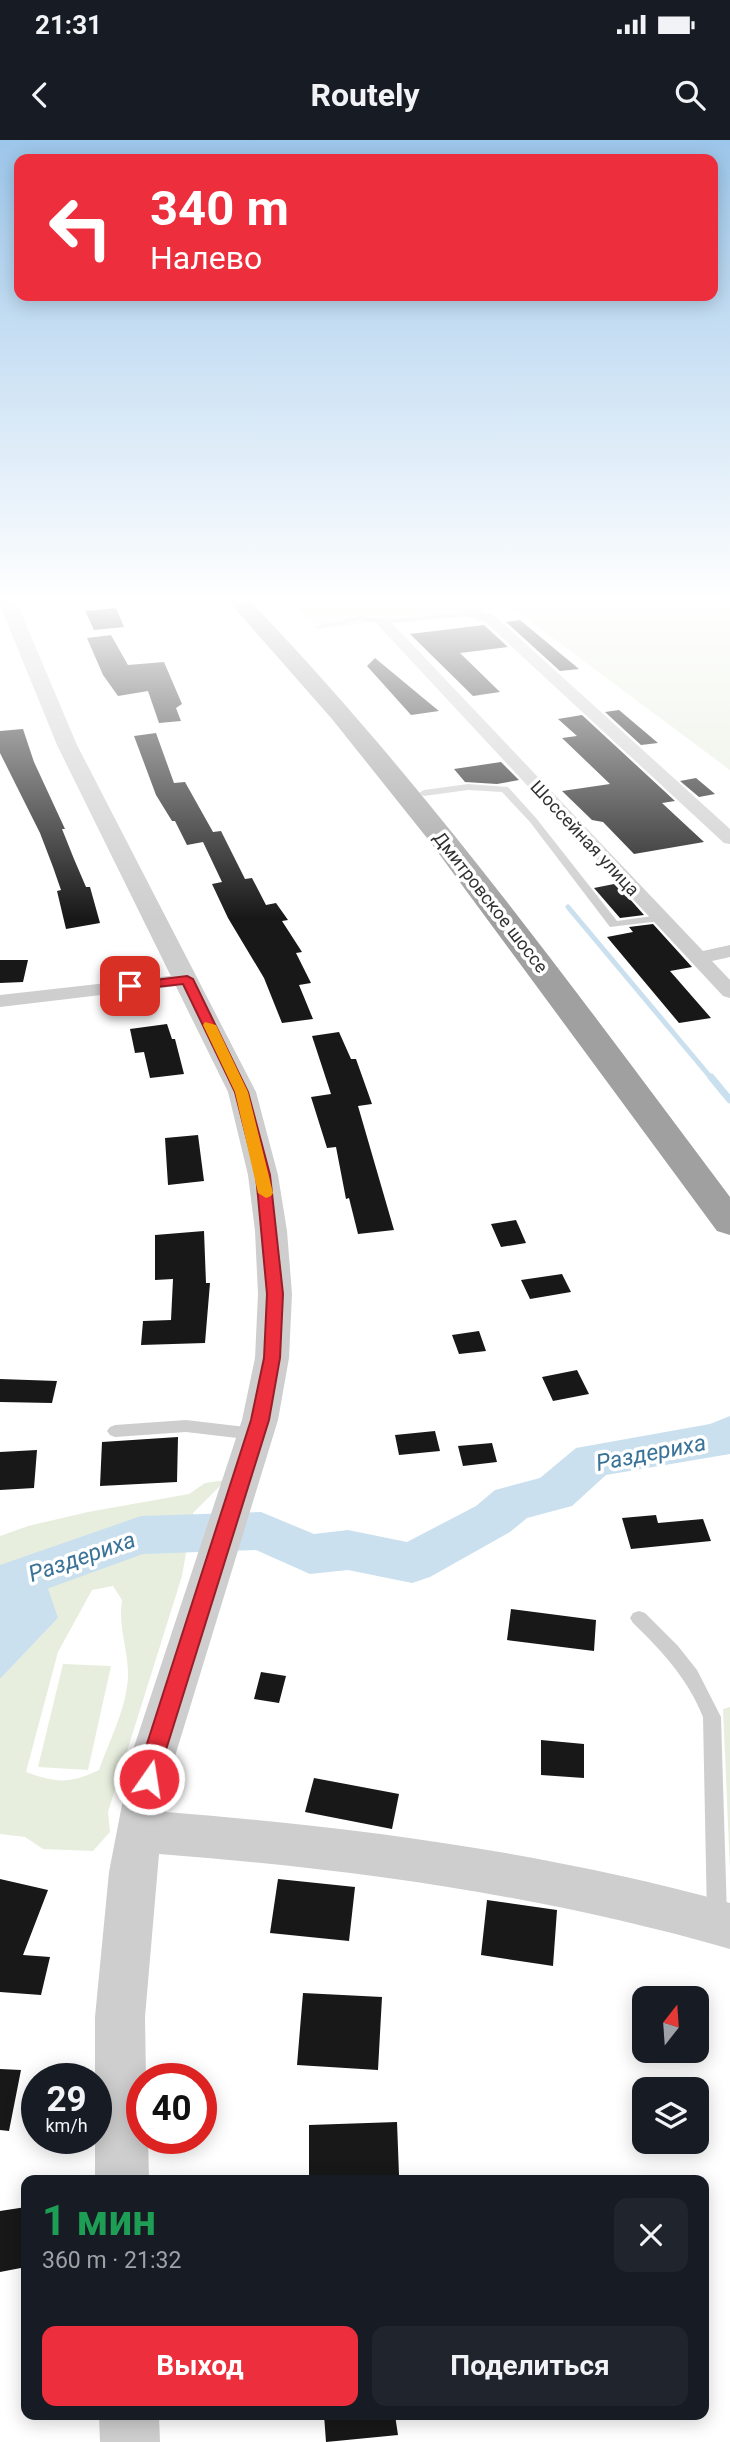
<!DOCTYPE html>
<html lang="ru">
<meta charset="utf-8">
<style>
:root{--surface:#171b24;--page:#20242c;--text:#f1f3f6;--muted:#9ea1a6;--accent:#ed2e3c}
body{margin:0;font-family:Roboto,sans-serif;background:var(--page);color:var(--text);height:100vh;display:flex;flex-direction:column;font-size:26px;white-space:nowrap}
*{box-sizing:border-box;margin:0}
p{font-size:23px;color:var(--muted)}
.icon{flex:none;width:38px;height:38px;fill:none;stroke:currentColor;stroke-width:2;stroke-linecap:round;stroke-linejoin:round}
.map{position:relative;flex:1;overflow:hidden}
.sheet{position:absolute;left:21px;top:2035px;width:688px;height:245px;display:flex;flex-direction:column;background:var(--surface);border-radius:14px;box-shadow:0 4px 18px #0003}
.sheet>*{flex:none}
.guide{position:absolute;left:14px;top:14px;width:704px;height:147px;border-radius:14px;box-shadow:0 4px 18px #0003;background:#ed2e3c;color:#fff;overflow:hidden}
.needle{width:46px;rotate:17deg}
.controls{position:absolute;left:632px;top:1846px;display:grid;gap:14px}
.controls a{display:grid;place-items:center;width:77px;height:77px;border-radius:14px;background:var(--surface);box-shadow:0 4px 18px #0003;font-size:35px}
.speed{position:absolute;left:21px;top:1923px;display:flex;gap:14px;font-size:35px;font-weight:700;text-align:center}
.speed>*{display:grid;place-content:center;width:91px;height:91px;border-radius:50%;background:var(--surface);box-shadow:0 4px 18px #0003;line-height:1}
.speed small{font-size:18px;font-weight:400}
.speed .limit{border:10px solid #d22;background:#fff;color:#111}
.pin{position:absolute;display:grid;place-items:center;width:60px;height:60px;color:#fff;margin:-30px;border-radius:14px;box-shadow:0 4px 10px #0006}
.me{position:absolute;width:77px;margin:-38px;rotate:13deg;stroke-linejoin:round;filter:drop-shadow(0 0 5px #0008)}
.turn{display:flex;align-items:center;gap:24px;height:147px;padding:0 21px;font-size:32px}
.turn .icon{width:91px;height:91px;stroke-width:2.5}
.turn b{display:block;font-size:49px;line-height:60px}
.round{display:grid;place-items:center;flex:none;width:74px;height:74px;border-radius:14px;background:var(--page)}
.summary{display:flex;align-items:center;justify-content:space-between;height:119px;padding:0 21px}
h1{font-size:42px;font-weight:700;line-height:52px;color:#1e9e55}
.action{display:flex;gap:14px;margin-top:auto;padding:14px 21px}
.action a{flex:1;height:80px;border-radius:14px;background:var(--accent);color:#fff;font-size:28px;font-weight:700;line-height:80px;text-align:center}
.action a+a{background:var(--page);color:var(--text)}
.status{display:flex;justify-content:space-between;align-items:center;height:49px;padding:0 35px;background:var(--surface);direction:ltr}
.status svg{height:19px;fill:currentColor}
header{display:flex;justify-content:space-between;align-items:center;height:91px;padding:0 21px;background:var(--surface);font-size:32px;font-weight:700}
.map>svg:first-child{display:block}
.green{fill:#e7eede;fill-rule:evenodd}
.water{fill:#cae0ee}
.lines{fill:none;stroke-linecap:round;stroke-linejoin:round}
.stream-far1{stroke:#cae0ee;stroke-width:5}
.stream{stroke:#cae0ee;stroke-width:7}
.river{fill:#cae0ee;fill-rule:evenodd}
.building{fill:#181818}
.service{fill:#cecece;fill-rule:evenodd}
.minor{fill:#cecece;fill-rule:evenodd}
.tertiary{fill:#cecece;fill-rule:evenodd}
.trunk{fill:#a0a0a0;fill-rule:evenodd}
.route{fill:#ed2e3c;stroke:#9a1e27;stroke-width:2}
.slow{fill:#f59e0b}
.labels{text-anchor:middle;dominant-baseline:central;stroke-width:7;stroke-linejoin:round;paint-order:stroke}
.far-street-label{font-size:18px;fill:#313131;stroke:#fff}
.water-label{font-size:23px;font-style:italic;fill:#3a7397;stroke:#fff}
</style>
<div class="status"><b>21:31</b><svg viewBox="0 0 49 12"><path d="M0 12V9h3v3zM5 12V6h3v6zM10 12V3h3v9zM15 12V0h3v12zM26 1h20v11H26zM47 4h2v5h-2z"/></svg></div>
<header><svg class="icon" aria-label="back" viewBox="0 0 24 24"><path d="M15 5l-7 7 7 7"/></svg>Routely<svg class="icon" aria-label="search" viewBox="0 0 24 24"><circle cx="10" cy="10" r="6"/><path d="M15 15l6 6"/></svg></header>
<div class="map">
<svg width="730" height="2302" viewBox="0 0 730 2302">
<rect width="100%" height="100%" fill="#fff"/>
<path class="green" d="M287 456H730V630L511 467 326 488 305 476Z
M226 1340 193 1373 182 1436 108 1672 110 1692 93 1711 43 1709 25 1697 0 1694V1539L58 1478 30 1432 0 1444V1396L28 1386 88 1372 189 1354 205 1343ZM113 1446 122 1460C117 1490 132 1518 127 1547 123 1575 108 1604 99 1630 69 1644 57 1643 26 1632L58 1512 92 1450Z
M63 1524 111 1526 88 1630 38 1627Z
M730 1567V1730L723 1569Z"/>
<path class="water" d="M30 1432 46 1443 58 1478 0 1539V1444Z"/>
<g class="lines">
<path class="stream-far1" d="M568 767 712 939"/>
<path class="stream" d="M711 937 730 960"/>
<path class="river" d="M730 1276V1314L606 1335 572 1366 527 1378 510 1392 430 1437 412 1443 348 1430 310 1434 256 1410 143 1414 30 1455 18 1483 0 1489V1425L141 1376 261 1372 314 1394 348 1390 407 1402 476 1366 495 1350 540 1338 576 1308 710 1284Z"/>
</g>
<path class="building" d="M116 468 124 487 94 490 85 471Z
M520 480 579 529 560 531 506 482Z
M484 485 508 507 460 513 500 552 473 556 410 494Z
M111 495 128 525 164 522 182 564 176 568 181 581 159 583 148 551 118 556 103 535 87 498Z
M375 518 428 562 439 571 411 575 367 526Z
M619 570 658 603 641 605 605 572Z
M582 575 675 661 662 663 704 702 634 714 603 682 592 680 562 651 610 644 562 598 577 596 558 579Z
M23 589 34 622 65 689H62L74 719 86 747H90L100 783 66 789 57 751 61 750 53 727 40 693 0 613V591Z
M156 593 174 643 185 642 213 692 221 691 245 739 252 738 266 765 276 763 288 780 282 781 302 812 296 813 311 843 299 845 313 879 282 883 264 838 228 778 212 744 222 742 203 702 187 705 175 681H172L156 655 134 596Z
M501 622 519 640 497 644 465 642 454 629Z
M696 638 715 654 699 657 680 641Z
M614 744 628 757 644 775 620 778 594 748Z
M653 784 692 827 670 831 711 878 679 883 607 797 633 792 629 787Z
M0 820H28L23 842 0 843Z
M167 884 172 899H175L184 934 150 938 144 912 135 913 130 889Z
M339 892 351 919H356L372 964 358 966 394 1090 358 1094 349 1058 346 1059 336 1007 327 1008 311 957 331 954 312 896Z
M198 995 204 1041 168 1045 165 998Z
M516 1080 526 1103 501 1107 491 1084Z
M204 1091 206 1143H210L205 1203 141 1205 143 1181 171 1180 173 1139 155 1140V1095Z
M562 1134 571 1152 530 1159 521 1140Z
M479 1191 486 1211 459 1214 452 1195Z
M577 1230 589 1254 553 1261 542 1237Z
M0 1239 57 1241 52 1263 0 1262Z
M435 1291 440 1311 399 1315 395 1295Z
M178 1297 177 1342 100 1346 102 1302Z
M492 1303 497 1322 463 1326 458 1306Z
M37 1310 34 1348 0 1350V1312Z
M656 1375 658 1383 703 1379 711 1401 631 1409 622 1378Z
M511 1469 596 1480 594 1511 507 1500Z
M261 1532 286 1536 279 1563 254 1559Z
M541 1600 584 1604V1638L541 1635Z
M314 1638 399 1654 392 1689 305 1672Z
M0 1739 48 1750 23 1815 50 1817 41 1855 0 1852Z
M278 1739 355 1747 349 1801 270 1793Z
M487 1760 557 1770 553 1826 481 1815Z
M303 1853 382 1857 378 1930 297 1925Z
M0 1929 21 1930 9 1991 0 1990Z
M397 1982 399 2035 309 2037V1985Z
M26 2067V2127L0 2132V2071Z
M324 2275H395L398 2295 326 2302Z"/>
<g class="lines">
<path class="service" d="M466 472 470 474 469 476 383 484 360 480 319 489 315 487 360 476 384 480Z
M468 644 508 647 536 678 617 781 660 775 665 778 660 781 610 787 530 682 502 652 468 650 424 656 419 653 424 650Z
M186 1280 254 1288 259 1290 262 1294 259 1298 254 1300 186 1292 115 1297 110 1295 107 1291 110 1287 115 1285Z
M639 1471 645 1473 678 1506 697 1530 721 1577 727 1776 724 1783 717 1786 710 1783 707 1776 703 1577C688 1539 662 1511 633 1483L630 1478 633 1473Z"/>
<path class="minor" d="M478 470 495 476 730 689V704L724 703 485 482 459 474 466 470Z
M383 478 388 479 703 811 730 805V817L712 821 730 840V858L723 856 378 485 376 482Z
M187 834 197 840 194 844 0 867V855Z"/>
<path class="tertiary" d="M0 456H14L77 605 256 952 278 1035 287 1091 292 1154 289 1218 278 1280 176 1613 166 1672C357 1687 545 1712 730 1763V1809C543 1755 353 1729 159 1714L145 1877 146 1939H142V1998H148L149 2040H95V1877L109 1732 132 1613 242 1280 255 1218 258 1154 255 1091 248 1035 228 952 57 605 0 465Z
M99 2275H159L160 2302H100Z"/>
<path class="trunk" d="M224 456H245C424 641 576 852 730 1057V1095L717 1091 431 703 332 579Z"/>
</g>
<linearGradient id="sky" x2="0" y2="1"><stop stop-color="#9cc6ea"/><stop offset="0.59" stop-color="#fff"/><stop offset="1" stop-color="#fff" stop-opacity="0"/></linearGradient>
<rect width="730" height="778" fill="url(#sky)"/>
<path class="route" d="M187 836 193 839 248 952 270 1035 283 1154 280 1218 269 1280 165 1613 157 1646 149 1649 142 1646 138 1639 144 1613 251 1280 264 1218 267 1154 256 1035 235 952 183 844 130 850 123 846 130 843Z"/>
<path class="slow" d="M205 882 216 885 248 952 273 1053 271 1056 266 1058 258 1053 235 952 203 885Z"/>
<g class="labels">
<g class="far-street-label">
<text transform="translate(585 698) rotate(47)">Шоссейная улица</text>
<text transform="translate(491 762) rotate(52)">Дмитровское шоссе</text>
</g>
<g class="water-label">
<text transform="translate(651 1313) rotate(-11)">Раздериха</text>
<text transform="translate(82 1417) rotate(-19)">Раздериха</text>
</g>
</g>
</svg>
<div class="controls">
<a><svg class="needle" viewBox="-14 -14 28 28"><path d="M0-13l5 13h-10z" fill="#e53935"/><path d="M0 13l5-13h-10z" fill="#9ea1a6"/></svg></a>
<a><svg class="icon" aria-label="layers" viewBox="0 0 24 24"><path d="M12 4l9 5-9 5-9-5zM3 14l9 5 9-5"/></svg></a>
</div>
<div class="speed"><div>29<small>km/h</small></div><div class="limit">40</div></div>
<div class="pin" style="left:130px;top:846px;background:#d93025"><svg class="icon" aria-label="arrive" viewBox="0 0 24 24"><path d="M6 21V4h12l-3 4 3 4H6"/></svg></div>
<svg class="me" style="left:149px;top:1639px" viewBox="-20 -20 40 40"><circle r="17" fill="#ed2e3c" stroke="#fff" stroke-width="3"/><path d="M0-11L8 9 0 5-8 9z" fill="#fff"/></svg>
<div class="guide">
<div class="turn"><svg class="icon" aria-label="left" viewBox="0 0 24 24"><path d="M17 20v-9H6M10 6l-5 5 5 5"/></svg><div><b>340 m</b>Налево</div></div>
</div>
<section class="sheet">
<div class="summary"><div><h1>1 мин</h1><p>360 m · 21:32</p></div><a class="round"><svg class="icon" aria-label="close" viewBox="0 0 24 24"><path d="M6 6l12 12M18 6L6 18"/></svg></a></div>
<div class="action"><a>Выход</a><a>Поделиться</a></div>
</section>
</div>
